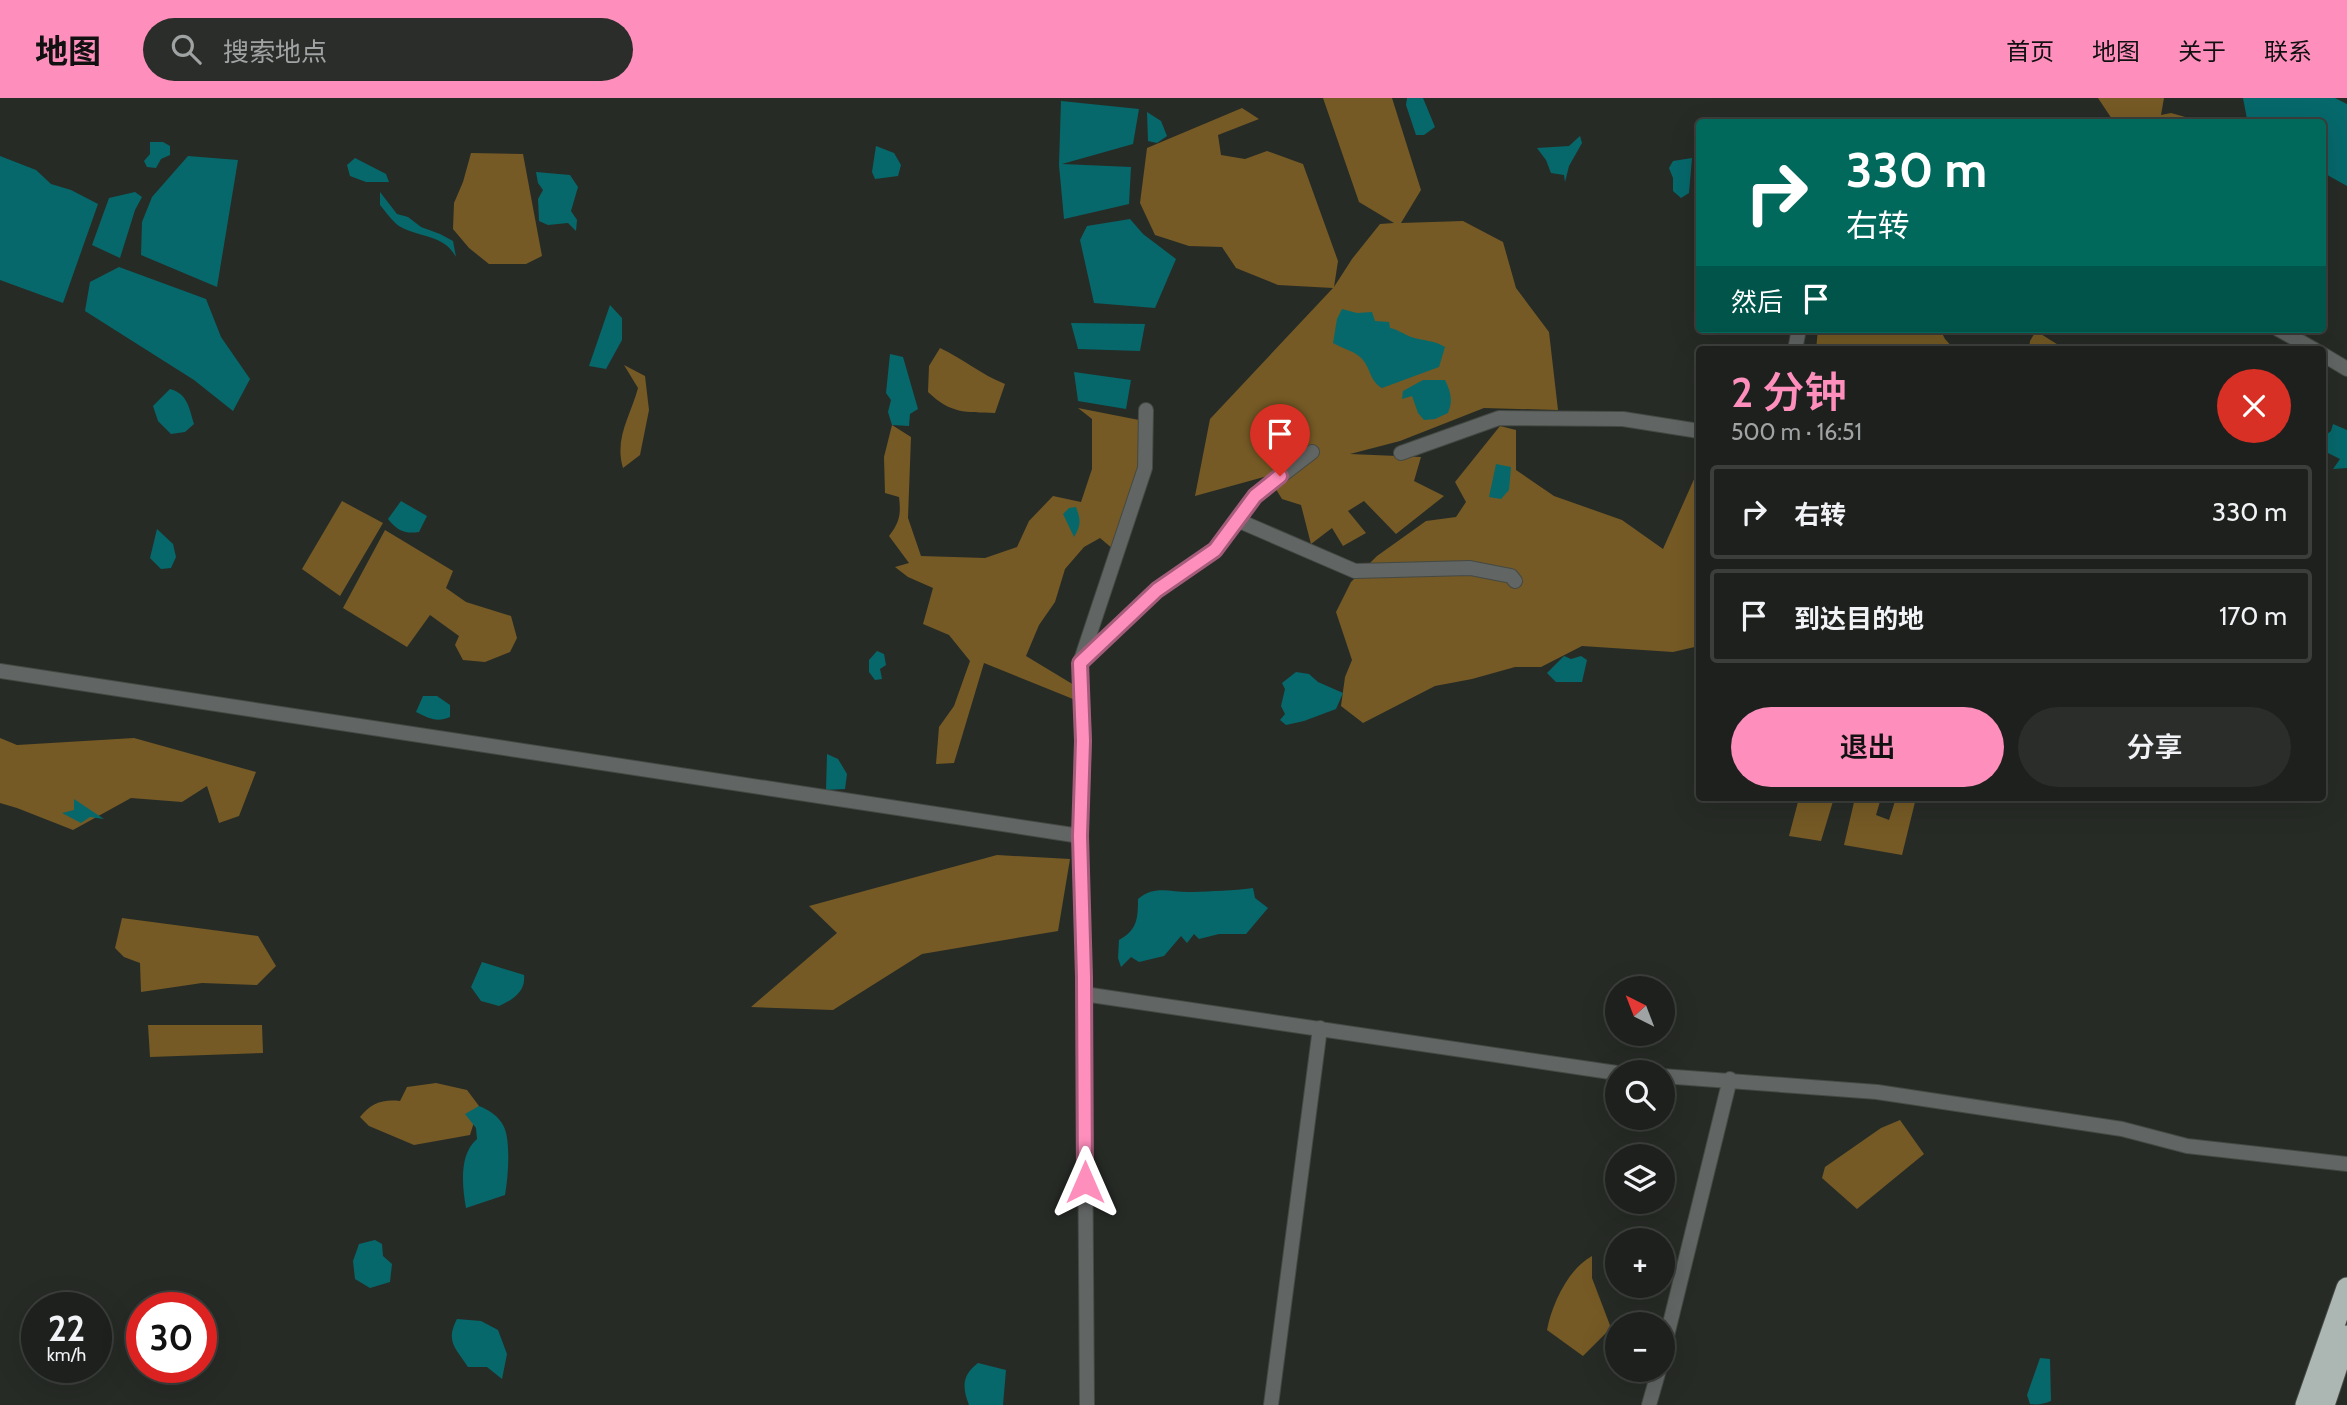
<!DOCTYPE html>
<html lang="zh">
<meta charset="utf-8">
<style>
:root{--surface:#1d201c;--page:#2a2d29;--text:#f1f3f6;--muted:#a0a3a3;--line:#3b3e3b;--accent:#fe8ebc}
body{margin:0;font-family:Cabin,"Noto Sans SC",sans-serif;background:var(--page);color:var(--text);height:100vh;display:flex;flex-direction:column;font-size:26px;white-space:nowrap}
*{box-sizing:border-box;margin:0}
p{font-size:23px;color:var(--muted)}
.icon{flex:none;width:38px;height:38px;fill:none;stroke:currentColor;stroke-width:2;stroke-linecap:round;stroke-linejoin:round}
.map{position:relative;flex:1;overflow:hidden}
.side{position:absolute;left:1696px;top:248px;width:630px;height:455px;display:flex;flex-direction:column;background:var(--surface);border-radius:7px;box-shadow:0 7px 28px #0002,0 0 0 2px var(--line)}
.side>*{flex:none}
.hud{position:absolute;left:1696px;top:21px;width:630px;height:214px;border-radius:7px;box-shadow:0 7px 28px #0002,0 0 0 2px var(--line);background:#00695c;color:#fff;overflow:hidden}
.needle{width:46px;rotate:318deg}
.tools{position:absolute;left:1605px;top:878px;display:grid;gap:14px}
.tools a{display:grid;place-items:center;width:70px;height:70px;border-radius:50%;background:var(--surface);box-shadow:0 7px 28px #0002,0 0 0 2px var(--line);font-size:35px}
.speed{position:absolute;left:21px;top:1194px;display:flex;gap:14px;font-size:35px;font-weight:700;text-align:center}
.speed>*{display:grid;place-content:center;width:91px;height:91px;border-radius:50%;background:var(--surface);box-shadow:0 7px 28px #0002,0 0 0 2px var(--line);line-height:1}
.speed small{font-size:18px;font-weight:400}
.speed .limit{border:10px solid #d22;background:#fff;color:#111}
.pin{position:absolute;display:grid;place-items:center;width:60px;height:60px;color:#fff;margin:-72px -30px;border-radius:50% 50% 50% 0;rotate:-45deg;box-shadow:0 0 7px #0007}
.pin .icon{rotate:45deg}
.me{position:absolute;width:77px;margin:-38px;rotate:0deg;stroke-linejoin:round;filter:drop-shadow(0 0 5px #0008)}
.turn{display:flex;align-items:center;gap:24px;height:147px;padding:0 35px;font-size:32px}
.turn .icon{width:91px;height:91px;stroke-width:2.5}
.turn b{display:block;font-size:49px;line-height:60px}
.then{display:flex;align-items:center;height:66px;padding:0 35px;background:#0003;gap:14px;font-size:26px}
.round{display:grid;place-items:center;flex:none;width:74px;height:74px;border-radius:37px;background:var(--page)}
.headline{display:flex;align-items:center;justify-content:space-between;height:119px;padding:0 35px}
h1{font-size:42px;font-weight:600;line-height:52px;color:var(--accent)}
.action{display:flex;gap:14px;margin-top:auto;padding:14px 35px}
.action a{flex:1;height:80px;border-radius:42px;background:var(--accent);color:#111;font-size:28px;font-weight:600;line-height:80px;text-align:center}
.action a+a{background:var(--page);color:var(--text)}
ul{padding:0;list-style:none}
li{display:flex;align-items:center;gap:21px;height:94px;margin:0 14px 10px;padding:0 21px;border:4px solid var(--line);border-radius:7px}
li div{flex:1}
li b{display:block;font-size:26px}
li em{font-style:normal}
header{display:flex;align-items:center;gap:42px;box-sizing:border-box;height:98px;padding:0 35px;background:var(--accent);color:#111}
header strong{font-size:33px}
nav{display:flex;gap:38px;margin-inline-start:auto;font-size:24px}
.search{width:490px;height:63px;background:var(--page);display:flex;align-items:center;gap:18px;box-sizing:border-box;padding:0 24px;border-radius:38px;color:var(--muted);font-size:26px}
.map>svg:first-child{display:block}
.forest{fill:#755a25}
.water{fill:#06686b}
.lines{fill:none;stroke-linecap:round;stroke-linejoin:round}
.minor-casing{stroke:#454944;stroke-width:16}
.highway-casing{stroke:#454944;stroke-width:23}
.minor{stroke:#616563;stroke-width:14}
.highway{stroke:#acb6b2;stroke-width:21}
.route-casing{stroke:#a55c7a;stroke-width:18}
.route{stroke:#fe8ebc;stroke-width:12}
</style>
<header>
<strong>地图</strong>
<div class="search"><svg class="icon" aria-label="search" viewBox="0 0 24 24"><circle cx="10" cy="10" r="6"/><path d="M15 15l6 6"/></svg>搜索地点</div>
<nav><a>首页</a><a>地图</a><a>关于</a><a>联系</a></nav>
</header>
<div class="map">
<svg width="2347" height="1307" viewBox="0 0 2347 1307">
<rect width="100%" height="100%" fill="#272b26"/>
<path class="forest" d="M1323 0H1392L1421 92 1401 125 1463 123 1503 144 1516 190 1549 234 1558 312 1484 310 1400 343 1350 356 1421 359 1414 383 1444 398 1396 436 1364 403 1348 413 1366 435 1343 448 1332 430 1311 446 1301 407 1282 401 1274 388 1293 371 1195 398 1210 321 1333 190 1278 187 1236 170 1222 149 1189 148 1155 137 1140 105 1147 50 1242 10 1259 21 1218 37 1221 57 1245 61 1267 53 1303 66 1338 163 1334 189 1352 161 1380 126 1394 125 1359 104Z
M2098 0H2164L2161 17 2171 15 2203 24H2114Z
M471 55 523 56 542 158 526 166H489L469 150 453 131 454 105 463 84Z
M1818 231H1940L1945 241 1955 252H1816Z
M2036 233 2060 248 2058 252H2029L2030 243Z
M940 250C963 261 982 277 1005 286L995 315C965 314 951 316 928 294L929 268Z
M624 267 645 278 649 312 640 357 623 370C614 340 631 317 638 290Z
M1078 310 1139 322 1142 378 1113 451 1100 440 1084 449 1065 471 1055 504 1039 527 1026 558 1074 587 1073 601 984 565 954 665 936 666 939 629 954 608 970 563 949 537 923 526 933 490 908 479 895 469 909 465 889 438C900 424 901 416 899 399L885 395 884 359 892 327 911 339 908 420 921 458 985 460 1017 449 1029 423 1053 398 1081 404 1092 371V321Z
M1500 328 1516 332V372L1554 398 1622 422 1663 451 1699 370V548L1673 554 1582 548 1541 569H1515L1472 581 1435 588 1363 625 1341 608 1345 579 1352 562 1336 514 1351 484 1377 458 1426 423 1456 419 1466 404 1455 384Z
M342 403 383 425 340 498 302 471Z
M385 432 453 473 446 490 466 504 511 518 517 540 510 554 485 564 463 562 455 547 459 538 430 517 407 549 343 510Z
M0 640 17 647 134 640 256 674 239 718 219 725 207 688 182 704 131 700 73 732 17 710 0 705Z
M1799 700H1834L1821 743 1789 738Z
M1855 700H1881L1876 717 1889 722 1896 700H1916L1902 757 1844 747Z
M997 757 1070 761 1058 833 922 856 833 912 751 909 837 835 809 808Z
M122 820 258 838 276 868 257 887 202 885 141 894 140 865 124 859 115 850Z
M148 927H262L263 955 150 959Z
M436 985 467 992 479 1008 470 1037 414 1047 369 1028 360 1019C371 1005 383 1001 400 1003L407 989Z
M1900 1022 1924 1056 1857 1111 1822 1080 1825 1069 1881 1030Z
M1592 1158V1180L1611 1230 1583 1258 1547 1232C1552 1206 1568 1171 1592 1158Z"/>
<path class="water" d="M1407 0H1423L1435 29 1424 37H1416L1406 7Z
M2243 0H2335L2347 6V88L2322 74V24H2252L2247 21Z
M1061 3 1139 11 1133 46 1062 66 1131 69 1129 106 1064 121 1059 67Z
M1147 14 1161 23 1167 38 1157 45 1148 43Z
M1580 38 1582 45 1569 68 1565 84 1564 77 1551 75 1546 62 1537 50 1569 48Z
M150 44H163L170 48V57L161 61 156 70 147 69 144 63 150 56Z
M876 48 894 55 901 67 898 78 875 81 872 74Z
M0 58 36 72 51 86 71 92 98 106 63 205 0 182Z
M188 58 238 62 217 189 141 157 142 124 152 99Z
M355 60 386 76 389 84H366L350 78 347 67Z
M1692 60 1689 95 1681 100 1673 93V80L1669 70 1673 63Z
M536 74 570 77 578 89 571 113 577 122 576 133 568 125 548 127 539 123 538 101 543 92 538 85Z
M135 94 142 99 135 112 120 160 92 147 109 100Z
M380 94 397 116 408 119 421 129 440 136 453 143 456 159C444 136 419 140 399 128 392 123 386 114 380 107Z
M1130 121 1143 136 1176 161 1155 210 1094 205 1080 142 1087 128Z
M119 169 206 201 221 239 250 281 233 313 194 282 85 213 90 184Z
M610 207 622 220V242L606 271 589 268Z
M1342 211 1357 215 1372 214 1375 223 1389 224 1390 230C1399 232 1403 236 1411 239 1423 243 1434 242 1445 249L1439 269 1382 290C1370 283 1371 272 1363 262 1356 253 1343 251 1333 245L1337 221Z
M1071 225 1145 226 1140 253 1078 251Z
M890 256 903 259 918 311 910 316 909 328 892 327 888 314 891 302 886 295Z
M1074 274 1131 282 1126 311 1078 303Z
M1423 282H1445C1451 294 1453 303 1448 315L1435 321 1424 322 1418 315 1412 298 1402 301 1403 293Z
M170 291C188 296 189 310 194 326L185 334 171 336 158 323 153 308Z
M2333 326 2347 332V370L2333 371 2340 361 2322 352V340L2331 333Z
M1496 366 1511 369 1509 392 1501 401 1489 399Z
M401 403 427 418 419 434C404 436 398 433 388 421Z
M1076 409C1081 422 1081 428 1074 439L1063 416 1069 410Z
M157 431 173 446 176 459 171 470 161 471 150 460Z
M877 553 884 556 886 567 880 571 882 581 875 582 869 574V562Z
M1564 558 1571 561 1581 558 1587 562 1582 584H1556L1547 575Z
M1296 574 1309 576 1318 584 1343 595 1336 611 1304 623 1286 627 1280 622 1285 616 1281 608 1285 591 1282 585Z
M423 598H437L450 607V619C436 625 429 620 416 614Z
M827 656 838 661 847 676 845 691 826 692Z
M74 701 104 721 90 719 81 725 62 715 74 712Z
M1253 790 1255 800 1268 810 1246 836H1219L1199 841 1194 836 1187 845 1181 838 1164 858 1139 864 1131 859 1121 869 1118 860 1119 842C1137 832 1138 821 1138 801 1155 786 1172 795 1192 794 1212 793 1233 793 1253 790Z
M482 864 524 877C526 894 512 902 499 908L481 903 471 889Z
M479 1008C489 1012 499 1018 504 1029 511 1044 508 1081 505 1097L466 1110C462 1088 459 1056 477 1041L476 1030 465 1016Z
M375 1142 382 1146 383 1158 392 1166 390 1184 370 1190 355 1181 353 1163 359 1146Z
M457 1221 481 1223 498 1232 507 1256 502 1281 487 1269H468C456 1250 445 1244 457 1221Z
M2040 1260 2050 1261 2051 1303C2044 1306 2037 1307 2030 1306L2027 1297Z
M978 1265 1006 1272 1003 1307H969C962 1289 962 1277 978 1265Z"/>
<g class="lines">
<defs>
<path id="minor" d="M2278 231 2315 252
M1795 252 1799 231
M2322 256 2347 271
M1401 355 1499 320 1623 321 1699 333
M1237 422 1355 473 1470 470 1511 478 1515 483
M1081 564 1157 492 1215 452 1255 398 1312 354
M0 573 1080 738
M1084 896 1617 975
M1662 978 1877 994 2122 1031 2187 1048 2347 1066
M1662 1258 1730 981
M1087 1307 1084 879 1080 738 1084 643 1080 565 1145 370 1146 312
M1271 1307 1320 930
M1649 1307 1659 1272"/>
<path id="highway" d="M2306 1307 2347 1190
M2324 1307 2347 1238"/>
</defs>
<use href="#minor" class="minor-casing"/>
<use href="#highway" class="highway-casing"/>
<use href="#minor" class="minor"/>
<use href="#highway" class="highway"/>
</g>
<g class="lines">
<defs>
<path id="route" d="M1085 1084 1084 879 1080 738 1083 643 1080 565 1157 492 1215 452 1255 398 1280 378"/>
</defs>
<use href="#route" class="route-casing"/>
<use href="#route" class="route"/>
</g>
</svg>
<div class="tools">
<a><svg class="needle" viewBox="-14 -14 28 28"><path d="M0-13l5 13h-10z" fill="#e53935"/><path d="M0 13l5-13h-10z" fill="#a0a3a3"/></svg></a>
<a><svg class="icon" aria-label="search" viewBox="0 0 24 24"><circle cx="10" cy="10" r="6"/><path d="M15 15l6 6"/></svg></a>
<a><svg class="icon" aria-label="layers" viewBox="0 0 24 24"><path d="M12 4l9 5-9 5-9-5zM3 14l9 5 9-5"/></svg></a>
<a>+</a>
<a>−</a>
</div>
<div class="speed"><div>22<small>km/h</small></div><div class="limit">30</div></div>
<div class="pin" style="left:1280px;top:378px;background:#d93025"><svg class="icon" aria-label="arrive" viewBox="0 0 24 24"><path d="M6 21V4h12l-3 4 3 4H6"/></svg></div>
<svg class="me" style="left:1085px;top:1084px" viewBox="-20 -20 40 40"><path d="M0-17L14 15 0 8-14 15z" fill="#fe8ebc" stroke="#fff" stroke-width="4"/></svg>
<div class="hud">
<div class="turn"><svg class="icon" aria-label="right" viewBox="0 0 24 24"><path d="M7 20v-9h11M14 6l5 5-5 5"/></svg><div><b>330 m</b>右转</div></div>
<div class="then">然后<svg class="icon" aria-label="arrive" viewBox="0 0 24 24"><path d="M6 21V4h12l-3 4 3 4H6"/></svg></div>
</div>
<section class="side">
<div class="headline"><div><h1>2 分钟</h1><p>500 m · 16:51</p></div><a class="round" style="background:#d93025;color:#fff"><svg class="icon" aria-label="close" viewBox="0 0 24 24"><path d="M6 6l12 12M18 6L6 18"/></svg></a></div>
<ul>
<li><svg class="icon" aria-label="right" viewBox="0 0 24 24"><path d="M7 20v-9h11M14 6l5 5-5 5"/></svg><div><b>右转</b></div><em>330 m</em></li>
<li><svg class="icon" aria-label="arrive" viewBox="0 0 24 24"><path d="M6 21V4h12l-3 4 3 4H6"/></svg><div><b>到达目的地</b></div><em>170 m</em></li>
</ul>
<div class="action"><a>退出</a><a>分享</a></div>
</section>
</div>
